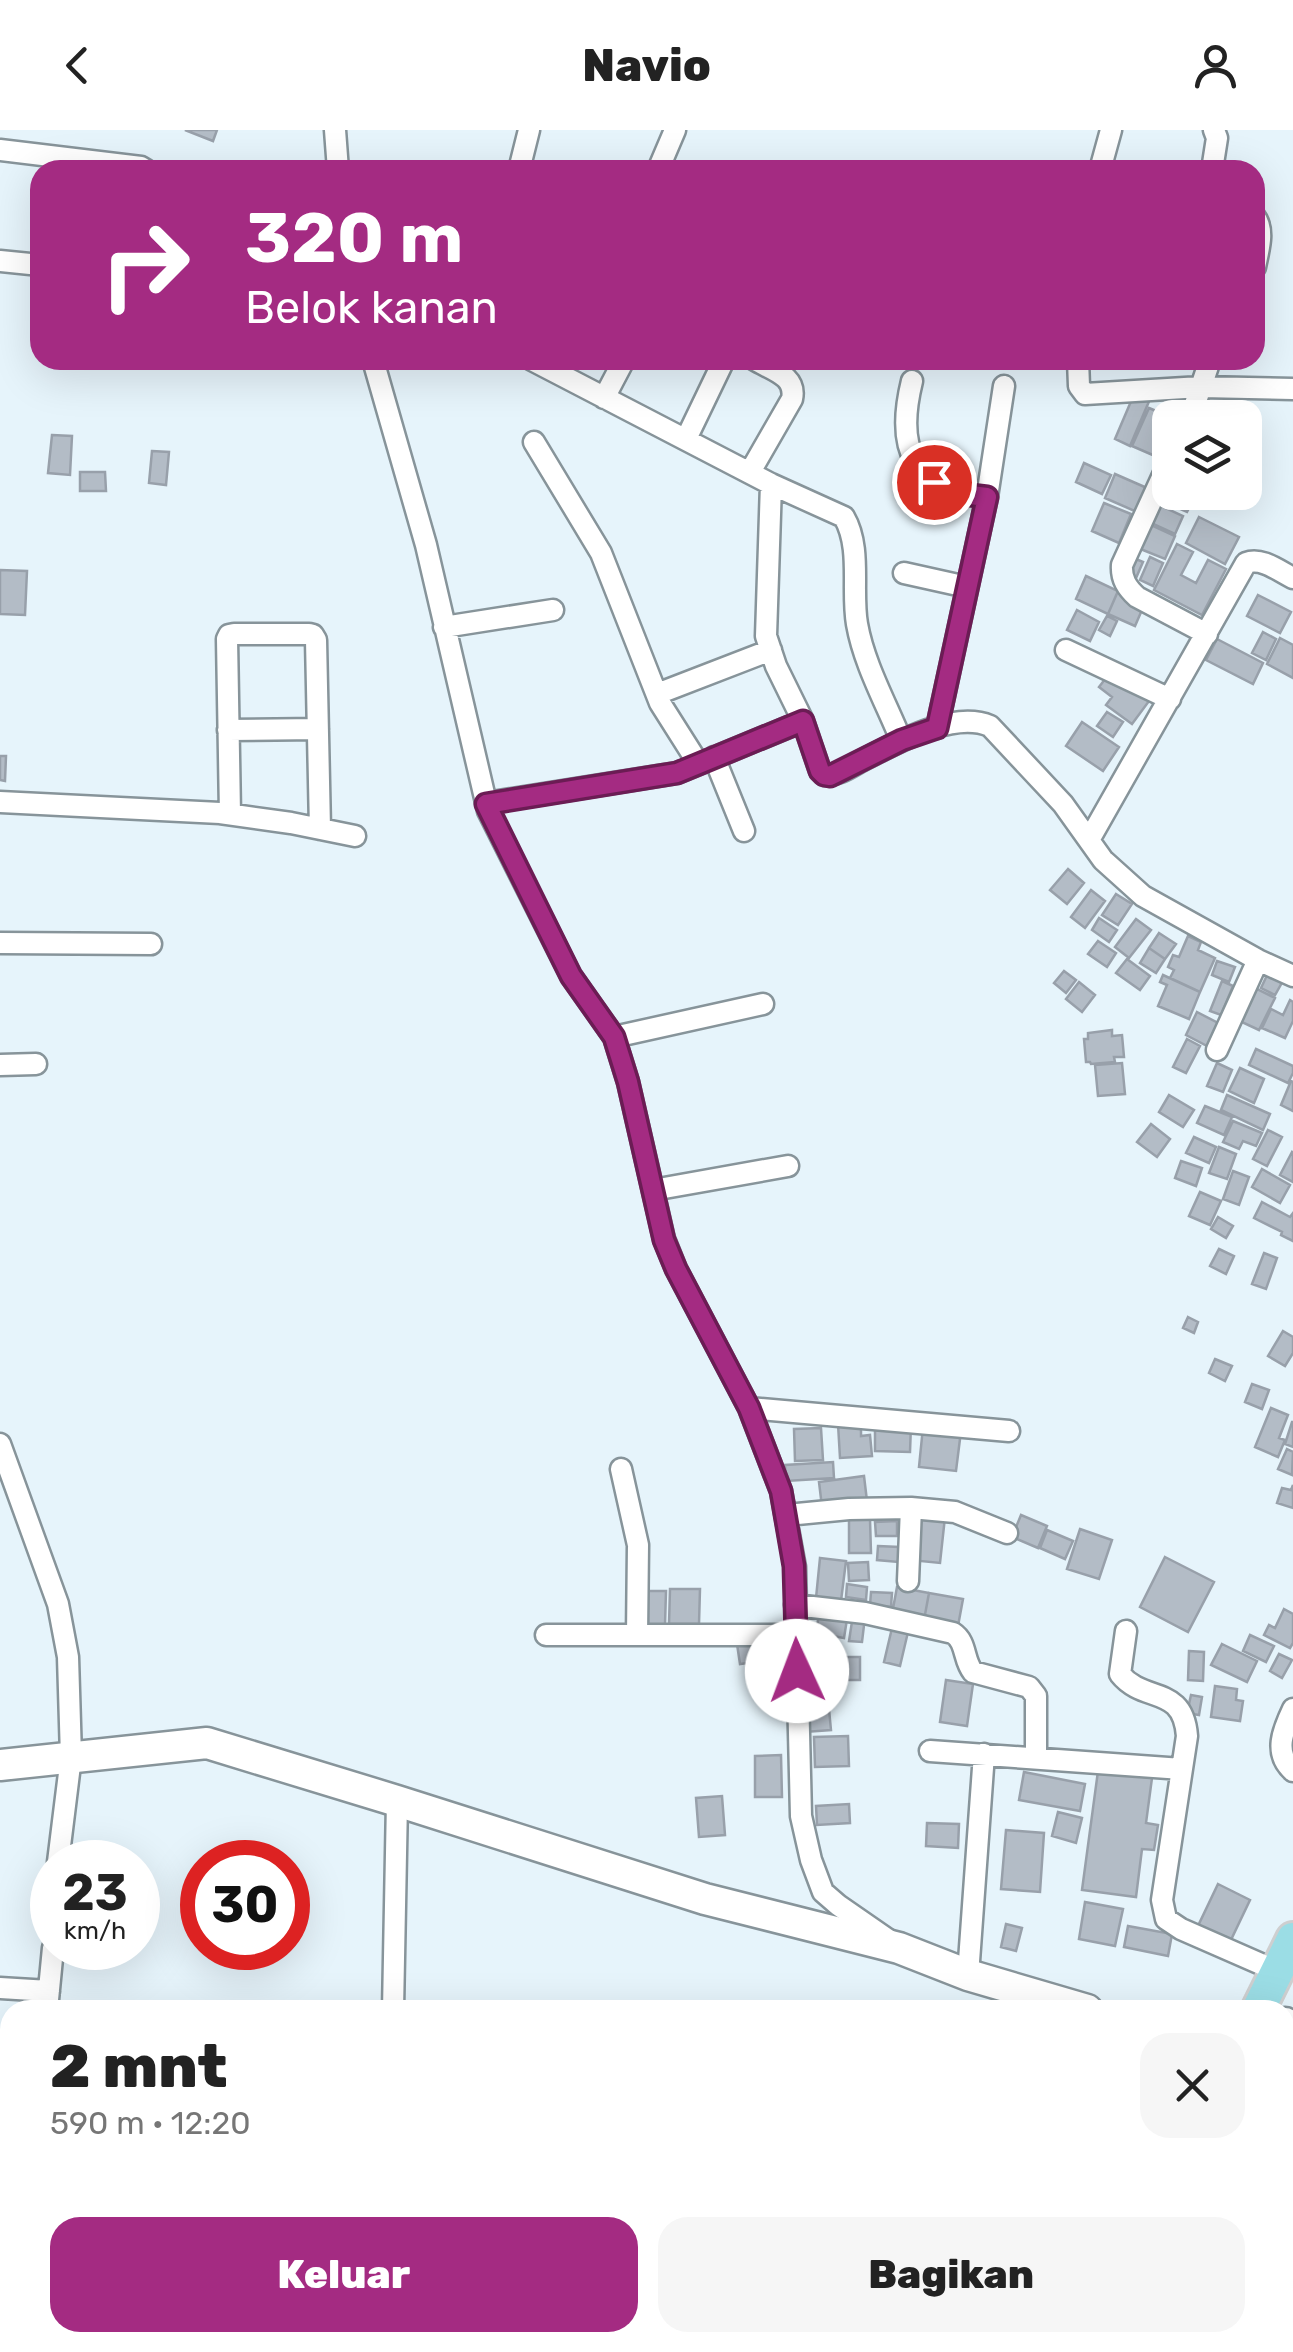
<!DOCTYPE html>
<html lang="id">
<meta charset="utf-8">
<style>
:root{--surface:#fff;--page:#f6f6f6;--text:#222;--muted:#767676;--accent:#a42b82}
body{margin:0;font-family:Rubik,sans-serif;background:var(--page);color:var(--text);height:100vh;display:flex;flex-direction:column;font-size:38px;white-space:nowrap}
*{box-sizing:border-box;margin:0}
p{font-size:32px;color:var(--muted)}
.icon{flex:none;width:55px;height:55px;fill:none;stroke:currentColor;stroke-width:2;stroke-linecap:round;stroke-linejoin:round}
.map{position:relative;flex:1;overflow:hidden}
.side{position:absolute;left:0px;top:1870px;width:1295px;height:352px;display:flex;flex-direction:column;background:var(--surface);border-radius:30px 30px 0 0;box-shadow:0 10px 40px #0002}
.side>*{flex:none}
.hud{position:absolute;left:30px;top:30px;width:1235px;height:210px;border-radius:30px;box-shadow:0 10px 40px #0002;background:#a42b82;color:#fff;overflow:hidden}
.fabs{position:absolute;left:1152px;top:270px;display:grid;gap:20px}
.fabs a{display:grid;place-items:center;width:110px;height:110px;border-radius:20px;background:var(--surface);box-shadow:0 10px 40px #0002;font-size:50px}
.speed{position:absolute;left:30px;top:1710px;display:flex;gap:20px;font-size:50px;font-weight:700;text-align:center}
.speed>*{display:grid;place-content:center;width:130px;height:130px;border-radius:50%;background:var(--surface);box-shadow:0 10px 40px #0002;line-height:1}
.speed small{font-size:25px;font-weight:400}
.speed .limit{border:15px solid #d22;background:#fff;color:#111}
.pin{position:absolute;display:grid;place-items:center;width:85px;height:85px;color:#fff;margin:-42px;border:5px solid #fff;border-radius:50%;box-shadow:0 2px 10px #0007}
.me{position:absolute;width:110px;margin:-55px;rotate:358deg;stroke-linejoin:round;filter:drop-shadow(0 0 8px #0008)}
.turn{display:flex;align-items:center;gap:35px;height:210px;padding:0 50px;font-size:45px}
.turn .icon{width:130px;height:130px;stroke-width:2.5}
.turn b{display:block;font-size:70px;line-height:85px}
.round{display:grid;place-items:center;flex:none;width:105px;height:105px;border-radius:30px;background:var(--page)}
.head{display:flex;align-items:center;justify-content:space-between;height:170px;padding:0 50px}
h1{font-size:60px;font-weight:800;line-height:75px}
.primary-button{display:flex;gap:20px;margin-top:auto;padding:20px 50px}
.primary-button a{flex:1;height:115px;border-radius:30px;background:var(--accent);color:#fff;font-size:40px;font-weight:800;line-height:115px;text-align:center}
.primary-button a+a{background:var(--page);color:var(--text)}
header{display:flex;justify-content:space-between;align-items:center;height:130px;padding:0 50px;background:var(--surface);font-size:45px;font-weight:800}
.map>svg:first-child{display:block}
.building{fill:#b3bcc6;stroke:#98a0aa;stroke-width:2.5}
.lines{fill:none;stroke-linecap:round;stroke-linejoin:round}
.street-casing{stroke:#87949a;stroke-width:25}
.secondary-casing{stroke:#87949a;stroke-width:35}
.primary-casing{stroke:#cecfd0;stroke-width:38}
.street{stroke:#fff;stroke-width:20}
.secondary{stroke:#fff;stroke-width:30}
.primary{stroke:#9bdde5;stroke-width:32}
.route-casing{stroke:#6b1c54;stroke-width:25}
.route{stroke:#a42b82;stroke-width:18}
</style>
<header><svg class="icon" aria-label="back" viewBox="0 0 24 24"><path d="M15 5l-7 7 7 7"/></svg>Navio<svg class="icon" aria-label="person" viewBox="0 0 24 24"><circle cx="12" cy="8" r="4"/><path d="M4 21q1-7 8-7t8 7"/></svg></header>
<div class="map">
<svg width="1293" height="2222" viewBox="0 0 1293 2222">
<rect width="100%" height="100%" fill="#e6f4fb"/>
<path class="building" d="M185 0H217L213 11Z
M1135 262 1150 269 1130 316 1115 309Z
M1211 272 1236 284 1234 288H1197L1204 274 1209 276Z
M1149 278 1171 287 1155 326 1132 316Z
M52 305 72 306 70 345 48 343Z
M152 321 169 322 166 355 149 353Z
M1084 333 1111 345 1102 364 1076 352Z
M80 342H105L106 361H80Z
M1115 344 1147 358 1137 382 1105 368Z
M1170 354V362H1188L1195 366 1187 382 1162 371Z
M1104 373 1131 384 1119 413 1092 401Z
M1159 375 1183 386 1175 404 1151 393Z
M1199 387 1239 407 1225 434 1186 413Z
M1149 394 1175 406 1165 429 1138 418Z
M1177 414 1193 422 1181 445 1196 453 1208 430 1226 439 1202 485 1154 460Z
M1131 427 1143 432 1136 448 1124 443Z
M1150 427 1163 433 1153 456 1140 450Z
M0 440 27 441 25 485 0 484Z
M1086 446 1118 461 1108 484 1076 469Z
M1118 461 1145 473 1135 496 1108 484Z
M1258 465 1291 482 1280 503 1247 486Z
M1077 480 1099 492 1090 511 1067 500Z
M1107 486 1117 491 1110 506 1099 500Z
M1263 502 1276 509 1266 530 1252 523Z
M1280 508 1293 515V548L1267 534Z
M1217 509 1263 533 1253 554 1206 530Z
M1109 544 1152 567 1132 594 1106 575 1112 567 1099 557Z
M1107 582 1123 592 1113 607 1097 596Z
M1082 592 1119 617 1103 641 1066 616Z
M0 626H6L5 651 0 650Z
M1068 739 1084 753 1067 774 1050 760Z
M1091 760 1105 771 1085 798 1071 787Z
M1116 764 1132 774 1118 795 1102 785Z
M1099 788 1117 800 1109 812 1092 800Z
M1136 789 1151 800 1129 828 1115 817Z
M1159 803 1176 814 1165 829 1149 818Z
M1188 806 1201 812 1198 820 1215 828 1200 862 1170 848 1174 840 1168 837 1173 825 1179 827Z
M1098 811 1116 823 1107 837 1088 824Z
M1149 818 1165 829 1156 843 1140 833Z
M1127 829 1150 846 1140 860 1116 843Z
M1217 831 1235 837 1229 852 1212 845Z
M1064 841 1076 850 1066 863 1054 853Z
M1269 841 1284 849 1275 865 1261 858Z
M1163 845 1200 862 1189 889 1158 876 1167 855 1160 852Z
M1222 851 1233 856 1221 885 1210 881Z
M1079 852 1095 865 1082 882 1066 869Z
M1249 855 1275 868 1259 900 1233 888Z
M1290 870 1293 872V891L1285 908 1262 898 1271 879 1283 885Z
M1197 882 1222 895 1211 918 1186 905Z
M1112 900V906L1122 905 1124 927H1114L1115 932 1091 934 1090 932H1086L1084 909H1088V903Z
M1187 909 1200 916 1186 943 1173 937Z
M1256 919 1293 936V943L1288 953 1249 935Z
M1122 933 1125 964 1098 966 1095 935Z
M1217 933 1232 940 1223 962 1207 956Z
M1240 938 1264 949 1254 973 1229 961Z
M1291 951 1293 952V981L1281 975Z
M1169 965 1194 980 1183 997 1159 982Z
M1227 965 1270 984 1263 1000 1221 980Z
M1205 976 1232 987 1224 1005 1197 993Z
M1233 991 1262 1003 1256 1016 1243 1011 1239 1019 1223 1012Z
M1151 994 1170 1009 1157 1027 1137 1012Z
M1268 1000 1282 1007 1267 1036 1253 1029Z
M1194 1007 1216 1017 1209 1033 1186 1023Z
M1219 1017 1236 1024 1227 1049 1209 1043Z
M1292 1022 1293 1023V1052L1280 1045Z
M1181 1031 1202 1038 1196 1056 1175 1048Z
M1262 1039 1290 1055 1280 1073 1252 1057Z
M1233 1041 1249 1047 1239 1075 1223 1069Z
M1200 1062 1221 1071 1210 1095 1189 1086Z
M1262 1072 1290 1087 1293 1083V1111L1281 1105 1282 1102 1254 1088Z
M1218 1087 1233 1096 1226 1108 1211 1099Z
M1219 1119 1234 1126 1226 1144 1210 1136Z
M1264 1123 1277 1128 1266 1159 1252 1154Z
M1188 1187 1198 1192 1194 1203 1183 1198Z
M1283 1201 1293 1207V1223L1285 1236 1268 1226Z
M1215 1229 1232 1236 1225 1251 1209 1243Z
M1252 1254 1269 1260 1262 1279 1245 1272Z
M1271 1278 1288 1285 1279 1308 1285 1310 1278 1327 1255 1317Z
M861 1292V1306L870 1305 872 1326 840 1328 838 1294Z
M1292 1292H1293V1317L1285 1314Z
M875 1294 911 1295 910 1322 875 1321Z
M923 1297 961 1301 956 1341 919 1337Z
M821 1298 823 1330 795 1331 794 1299Z
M1287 1319 1293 1322 1292 1345 1278 1339Z
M833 1332 834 1348 786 1351 785 1335Z
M864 1346 867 1371 822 1377 819 1352Z
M1293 1355V1378L1277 1373 1282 1358 1291 1360Z
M915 1384 945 1387 940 1433 910 1430Z
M1021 1385 1047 1396 1038 1418 1012 1407Z
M849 1389H870L871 1423H849Z
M897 1391V1406H876L875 1392Z
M1080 1399 1112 1410 1099 1449 1067 1439Z
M1047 1400 1073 1411 1065 1429 1040 1418Z
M878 1416 899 1417 898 1432 877 1430Z
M1165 1427 1214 1452 1188 1502 1140 1477Z
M820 1428 846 1431 841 1471 816 1468Z
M868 1432 869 1450 849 1451 848 1433Z
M847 1454 867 1457 866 1470 846 1467Z
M897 1457 929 1463 924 1490 892 1484Z
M670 1459H700L699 1494H669Z
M642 1461H666L665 1495 641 1494Z
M871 1462 892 1463 891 1477 870 1475Z
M929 1463 963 1469 958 1496 924 1490Z
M1284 1479 1293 1484V1513L1290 1518 1264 1505 1269 1495 1275 1498Z
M819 1484 847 1489 844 1508 816 1503Z
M853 1485 865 1487 862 1512 849 1511Z
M892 1498 908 1502 900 1536 884 1532Z
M1250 1505 1274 1516 1266 1532 1243 1521Z
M767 1511 770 1530 740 1534 737 1514Z
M1222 1514 1257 1531 1247 1552 1211 1535Z
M1189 1521 1204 1522 1203 1551 1188 1550Z
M1279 1524 1292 1530 1282 1548 1270 1541Z
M816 1527H841L842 1550 816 1551Z
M841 1527H860V1550H842Z
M946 1550 973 1554 967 1596 940 1592Z
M1215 1556 1237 1559 1236 1570 1243 1571 1240 1591 1211 1587Z
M1191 1565 1202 1567 1199 1585 1187 1583Z
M829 1579 831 1600 805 1602 803 1582Z
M848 1606 849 1636 815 1637 814 1607Z
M781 1625 782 1667H755V1626Z
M1098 1641 1152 1648 1146 1693 1158 1695 1154 1720 1142 1719 1136 1767 1082 1760Z
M1024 1642 1085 1654 1080 1681 1019 1670Z
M722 1666 725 1705 699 1707 696 1668Z
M849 1674 850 1693 817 1695 816 1676Z
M1058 1682 1082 1688 1076 1713 1052 1706Z
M927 1693 959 1694 958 1718 926 1716Z
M1006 1700 1044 1703 1040 1762 1001 1759Z
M1218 1754 1250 1770 1229 1814 1197 1798Z
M1085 1772 1123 1779 1115 1816 1079 1809Z
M1006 1794 1022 1798 1016 1821 1001 1817Z
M1128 1796 1172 1804 1168 1826 1124 1817Z"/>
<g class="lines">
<defs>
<path id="street" d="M335 0 338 40
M0 20 141 37 146 40
M519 40 529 0
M658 40 675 0
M1100 40 1111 0
M1212 40 1217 8 1214 0
M1255 87C1265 101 1258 121 1255 137
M0 131 40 135
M373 230 426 415 488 681 571 846 614 907 628 952 664 1109 676 1139 749 1278 781 1361 795 1437 801 1686 811 1730 823 1762 838 1775 890 1811
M532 230 771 354 844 387C862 418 851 460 857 494 864 534 886 573 901 610
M1078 230 1079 256 1085 264 1201 257 1190 288
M1210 230 1201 257 1293 259
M912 251C895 320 913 358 987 367
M604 268 624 230
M686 309 724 230
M534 312 601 423 660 573 698 633
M1170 330 1122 435C1121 449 1127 458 1137 467L1207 504
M750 342 792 269C797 246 772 240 755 230
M771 354 766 506 776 536 803 591 820 641 824 645C837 646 849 638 861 631 895 614 952 580 990 596L1063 674 1103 730 1143 766 1258 830 1293 846
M904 443 967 457
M444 497 553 480
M1066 520 1170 569
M657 564 771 520
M937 598 987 367 1004 256
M228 600 318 599
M714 627 744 701
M0 672 220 683 291 693 355 706
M486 673 677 643 803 591
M230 684 227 509 229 505 234 504H309L313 505 316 510 320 699
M1089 710 1246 433C1262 427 1279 441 1293 448
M0 813 151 814
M614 907 763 874
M1217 920 1258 830
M0 935 36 934
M653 1060 788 1036
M749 1278 1009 1301
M0 1314 58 1474 68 1527 71 1627 58 1732
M621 1339 638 1415 637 1505
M787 1385 849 1379 911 1378 955 1382 1007 1403
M908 1451 911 1378
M795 1475 865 1483 953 1503C967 1512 963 1530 973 1542L1029 1557 1036 1566V1628
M1126 1501 1120 1544C1144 1574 1183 1554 1187 1606L1162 1770 1166 1789 1181 1799 1277 1841
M546 1505H796
M1293 1579C1283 1600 1273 1623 1293 1641
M930 1621 1182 1639
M968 1845 984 1624
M0 1858 49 1861
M47 1880 53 1818
M393 1880 397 1671
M0 1979 10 1980
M122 2212 125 2222
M281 2212 285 2222"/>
<path id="secondary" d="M0 1635 207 1613 397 1671 705 1769 899 1818 968 1845 1087 1880
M1285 1893 1293 1899"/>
<path id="primary" d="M1258 1880 1293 1809
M1063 2222 1069 2212"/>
</defs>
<use href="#street" class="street-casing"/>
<use href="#secondary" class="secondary-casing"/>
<use href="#primary" class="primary-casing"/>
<use href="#street" class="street"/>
<use href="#secondary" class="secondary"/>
<use href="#primary" class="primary"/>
</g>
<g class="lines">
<defs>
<path id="route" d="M797 1541 794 1436 781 1361 749 1278 676 1139 664 1110 628 952 614 907 571 846 486 674 677 643 803 591 820 641 824 645 830 646 902 610 937 598 987 367 962 364 934 352"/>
</defs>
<use href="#route" class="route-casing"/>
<use href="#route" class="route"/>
</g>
</svg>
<div class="fabs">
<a><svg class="icon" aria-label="layers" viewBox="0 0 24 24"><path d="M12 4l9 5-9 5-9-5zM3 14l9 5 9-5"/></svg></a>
</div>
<div class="speed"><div>23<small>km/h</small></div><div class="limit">30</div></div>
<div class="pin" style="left:934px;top:352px;background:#d93025"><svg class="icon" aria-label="arrive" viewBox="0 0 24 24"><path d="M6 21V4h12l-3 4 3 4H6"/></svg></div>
<svg class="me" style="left:797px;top:1541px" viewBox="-20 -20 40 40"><circle r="19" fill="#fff"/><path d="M0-13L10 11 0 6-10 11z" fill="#a42b82"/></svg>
<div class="hud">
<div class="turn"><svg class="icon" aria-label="right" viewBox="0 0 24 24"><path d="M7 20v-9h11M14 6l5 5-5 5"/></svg><div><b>320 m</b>Belok kanan</div></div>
</div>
<section class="side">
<div class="head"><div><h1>2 mnt</h1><p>590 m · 12:20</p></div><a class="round"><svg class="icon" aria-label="close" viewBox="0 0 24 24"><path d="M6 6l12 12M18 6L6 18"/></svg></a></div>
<div class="primary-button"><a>Keluar</a><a>Bagikan</a></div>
</section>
</div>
